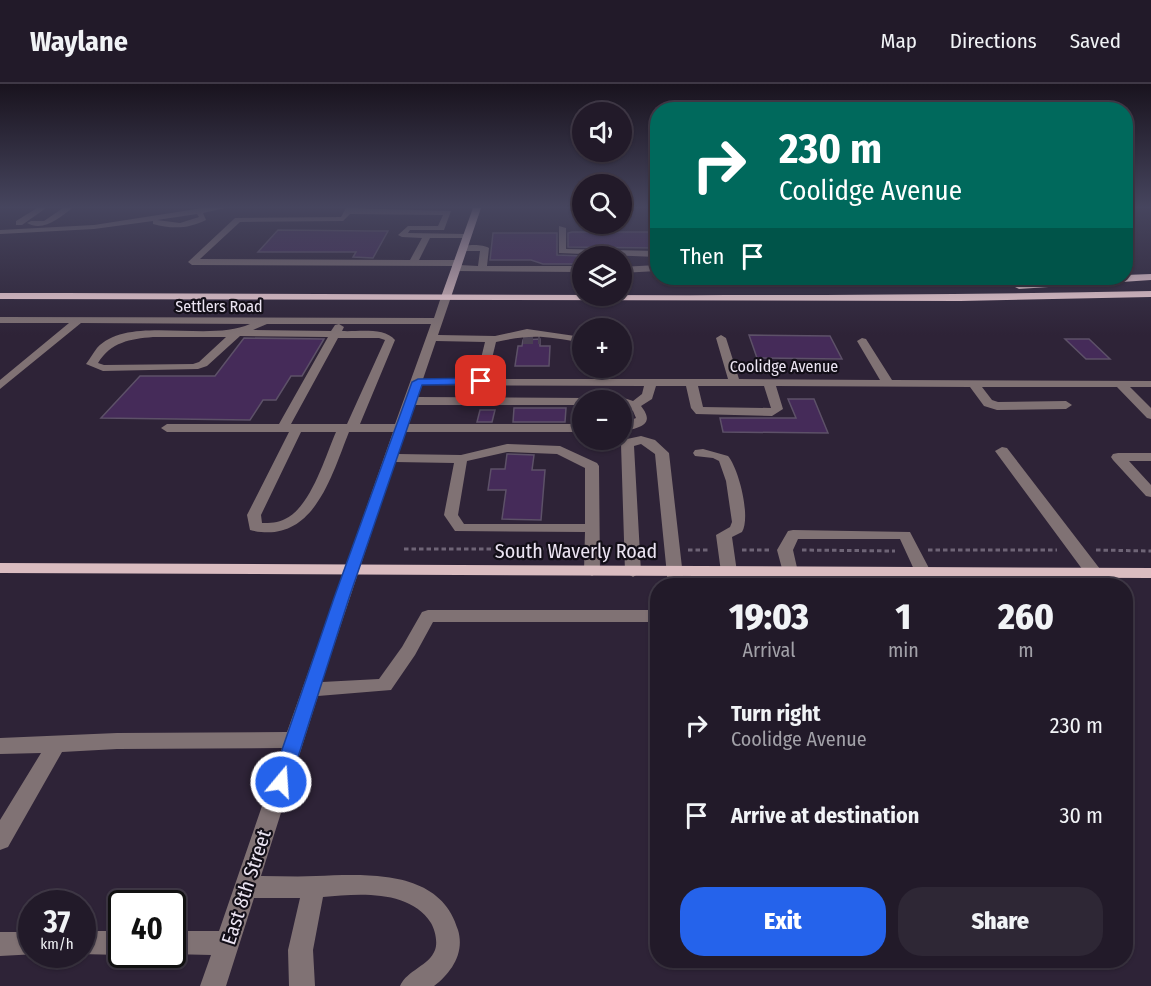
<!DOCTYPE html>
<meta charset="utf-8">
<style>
:root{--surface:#221a29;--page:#2e2735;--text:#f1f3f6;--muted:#a2a1a8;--line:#3f3846;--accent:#2563eb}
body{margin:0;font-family:"Fira Sans Condensed",sans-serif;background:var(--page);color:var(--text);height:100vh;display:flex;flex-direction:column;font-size:22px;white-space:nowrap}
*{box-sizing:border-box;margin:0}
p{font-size:20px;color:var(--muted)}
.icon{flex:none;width:33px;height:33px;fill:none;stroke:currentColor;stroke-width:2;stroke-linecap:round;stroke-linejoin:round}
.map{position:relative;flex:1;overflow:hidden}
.sheet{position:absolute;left:650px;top:494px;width:483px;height:390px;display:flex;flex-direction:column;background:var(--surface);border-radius:24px;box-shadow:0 2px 4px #0004,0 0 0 2px var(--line)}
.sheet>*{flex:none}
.hud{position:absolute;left:650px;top:18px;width:483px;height:183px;border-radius:24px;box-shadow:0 2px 4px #0004,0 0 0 2px var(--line);background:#00695c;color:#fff;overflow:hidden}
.buttons{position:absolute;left:572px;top:18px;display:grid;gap:12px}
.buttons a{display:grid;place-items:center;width:60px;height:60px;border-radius:50%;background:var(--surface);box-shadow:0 2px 4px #0004,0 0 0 2px var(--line);font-size:30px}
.speed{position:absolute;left:18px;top:806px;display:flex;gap:12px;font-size:30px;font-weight:700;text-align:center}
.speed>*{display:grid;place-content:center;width:78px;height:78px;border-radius:50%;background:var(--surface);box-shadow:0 2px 4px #0004,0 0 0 2px var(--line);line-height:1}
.speed small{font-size:15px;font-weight:400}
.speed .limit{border:3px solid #111;border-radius:9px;background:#fff;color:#111}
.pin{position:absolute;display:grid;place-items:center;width:51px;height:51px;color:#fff;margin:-26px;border-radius:12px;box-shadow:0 3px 9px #0006}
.me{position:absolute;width:66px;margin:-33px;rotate:18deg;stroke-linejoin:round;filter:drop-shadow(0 0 4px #0008)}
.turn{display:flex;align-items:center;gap:21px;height:126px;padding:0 30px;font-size:27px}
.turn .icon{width:78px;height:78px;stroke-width:2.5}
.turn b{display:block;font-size:42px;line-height:51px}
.then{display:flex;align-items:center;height:57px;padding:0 30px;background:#0003;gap:12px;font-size:22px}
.eta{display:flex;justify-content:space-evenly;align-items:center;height:102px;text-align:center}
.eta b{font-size:36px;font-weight:800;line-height:42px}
.action{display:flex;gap:12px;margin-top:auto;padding:12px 30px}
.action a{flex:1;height:69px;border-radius:24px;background:var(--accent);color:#fff;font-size:24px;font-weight:800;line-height:69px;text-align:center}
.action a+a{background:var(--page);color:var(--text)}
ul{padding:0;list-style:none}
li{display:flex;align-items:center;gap:18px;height:90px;padding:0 30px}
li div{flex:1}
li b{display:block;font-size:22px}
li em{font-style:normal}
header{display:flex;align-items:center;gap:36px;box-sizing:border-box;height:84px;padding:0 30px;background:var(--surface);border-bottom:2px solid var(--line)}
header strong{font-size:28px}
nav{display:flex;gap:33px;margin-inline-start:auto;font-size:21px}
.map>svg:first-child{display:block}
.building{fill:#452b59;stroke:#5d5168;stroke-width:1.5}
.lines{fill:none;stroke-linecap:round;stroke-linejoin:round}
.minor-tunnel{stroke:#4a4053;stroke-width:10;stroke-dasharray:10 5;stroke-linecap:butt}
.path{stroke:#6e6476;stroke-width:3;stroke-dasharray:4.5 3;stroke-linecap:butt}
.minor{fill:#807274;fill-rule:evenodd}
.major{fill:#dabcc0;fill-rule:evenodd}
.highway{fill:#fddade;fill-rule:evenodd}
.route{fill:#2563eb;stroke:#184099;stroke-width:1.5}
.labels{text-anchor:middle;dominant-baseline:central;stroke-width:4.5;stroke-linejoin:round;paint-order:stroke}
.far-street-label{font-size:16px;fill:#ebe4f2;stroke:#130f18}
.street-label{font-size:20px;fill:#ebe4f2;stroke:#130f18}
</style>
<header>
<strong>Waylane</strong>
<nav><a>Map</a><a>Directions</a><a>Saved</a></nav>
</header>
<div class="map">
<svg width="1151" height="902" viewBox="0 0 1151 902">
<rect width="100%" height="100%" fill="#2e2337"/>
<path class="building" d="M278 146 373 147H388L373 174 353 173 356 168H258Z
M572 148H657V164L568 163V149Z
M493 149H557V171L582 172V180H543L531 176H490Z
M749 251 830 252 842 275 757 274Z
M244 254 324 255 302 292H291L276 316H263L250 336 101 334 140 292H215Z
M540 255V262H550L549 282H515L518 262H522L523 256Z
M1065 255H1089L1110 275H1086Z
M788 315H814L828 349 723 348 720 334H796Z
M514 324H566L565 338H513Z
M480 326H495L492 338H477Z
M507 370 534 371 532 386H545L541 436 502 435 506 406H488L491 385H505Z"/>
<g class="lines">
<path class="minor-tunnel" d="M523 255H540"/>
<path class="path" d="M404 465H577
M688 466H709
M742 466H769
M802 466 895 467
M928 466H1057
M1096 466 1151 467"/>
<path class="minor" d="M37 124H46L22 141H16V137Z
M63 124H72C60 134 43 148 27 139L31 137H44Z
M203 124H225L203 129 206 136C188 145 172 145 153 140V137L94 145 0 150V146L94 141ZM197 130 199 133 180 139 157 136Z
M346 124 451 127 444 146H410L408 149 467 150 471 152 467 154H430L419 176H458L462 179 459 181 478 182 480 167H463L459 164C465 160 483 160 489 164L487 182H582V188L456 187 452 184 455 182 192 181 188 178 235 134 341 133ZM350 130 443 131 438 142H408L398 151 402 153 422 154 410 176 200 175 240 138 343 137Z
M559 142 566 144V165L657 167V173L559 169Z
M657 181V187L621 189V183Z
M446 210 451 213 438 251 495 252 527 245 582 253V259C546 252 532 250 496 258L487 295H728L716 254 721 251 726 254 739 295 880 296 857 257 862 254 866 255 892 296 1151 297V303H1130L1151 324V335L1147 334 1117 303H982L992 316 998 318 1066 317 1072 321 1066 325 997 326 984 322 970 303 776 302 783 325 772 332 696 330 691 324 686 302H656L652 315 641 322C657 342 637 344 621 348V340L636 334 633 327 621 321V316H615L621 313 633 317 642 310 644 302 421 301 417 313 586 314 588 316H582V321H414L408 340H582V348H405L398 370 461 371 507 360 560 362 597 379 599 382 600 487 592 492 584 487 585 448 455 447 444 431 454 379 395 378 322 598 379 595 402 563 422 528 428 526H657V538H433L415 571 391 606 318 612 261 792C279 792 298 793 316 792 367 790 441 785 458 846 465 869 451 889 434 902H400C407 886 429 882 435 866 438 858 435 846 431 839 409 805 358 810 323 813L313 866 315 902H289L288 866 300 814H254L226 902H200L211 871 170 870H172V847H219L282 664 117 665 62 668 8 763 0 766V736L41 669 0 670V654L117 649 287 648 393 348H349C331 393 313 462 250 446L247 431 289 348H167L161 344 167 340H279L328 253 240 252 207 282 198 285 103 287 86 280C90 275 93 269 97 264 128 230 208 259 250 240L81 239 0 305V296L69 239H0V233L434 234 441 213ZM267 240H431L395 340H360L395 256C384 243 358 248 342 247L344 243 339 240 335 241 331 247 253 246ZM153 253H226L199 278 193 280 104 281 98 279C111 258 130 255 153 253ZM338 254H379L385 256 347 340H291ZM436 257 485 258 476 295H423ZM698 302H764L771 324 703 323ZM301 348H336C325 373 311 423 285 435 278 439 270 439 262 439L261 431ZM507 368 557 370 585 384V440H464L458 431 467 377Z
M641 352 655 356 669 369 684 501H668L655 370 641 360 634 362 641 488 633 493 625 488 621 360 627 355Z
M1002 363 1007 364 1100 485 1102 489 1100 493H1088L995 367Z
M703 365 728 372C739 385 751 433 742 448L732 453 737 488 729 493 721 488 716 451 730 443 732 438 726 397 719 377 713 374 695 372 693 369 695 366Z
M1118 369H1151V377H1129L1151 401V413L1146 412 1113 376 1111 373 1113 370Z
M793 446 910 448 931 488 923 493 917 492 900 455H798L793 466 798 488 790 493 784 492 777 466 788 447Z
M82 847H122V870H124L122 871 80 870H82Z
M0 848H32V870H37L0 872Z"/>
<path class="major" d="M473 124H481L451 213 443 215 441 213Z
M0 479 1151 484V494L0 489Z"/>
<path class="highway" d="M1151 190V196L1019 205 1013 202 1019 199 1125 194V191Z
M1151 207V213L960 217 0 215V209C387 209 764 215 1151 207Z"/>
</g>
<linearGradient id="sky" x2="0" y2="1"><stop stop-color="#19131e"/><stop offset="0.49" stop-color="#46455e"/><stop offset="1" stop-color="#46455e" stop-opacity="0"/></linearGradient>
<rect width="1151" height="251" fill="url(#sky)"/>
<path class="route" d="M481 294 487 297 485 300 422 301 349 514 290 698 287 703 281 705 274 703 271 698 334 514 412 298 418 295Z"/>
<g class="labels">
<g class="far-street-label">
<text x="219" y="222">Settlers Road</text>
<text x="784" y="282">Coolidge Avenue</text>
</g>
<g class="street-label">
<text x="576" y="467">South Waverly Road</text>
<text transform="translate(246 803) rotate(-72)">East 8th Street</text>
</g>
</g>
</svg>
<div class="buttons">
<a><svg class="icon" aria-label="sound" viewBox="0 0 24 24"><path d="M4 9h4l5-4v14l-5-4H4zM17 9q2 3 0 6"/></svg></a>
<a><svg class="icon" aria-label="search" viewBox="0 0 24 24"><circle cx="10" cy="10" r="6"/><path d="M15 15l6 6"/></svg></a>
<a><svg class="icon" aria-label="layers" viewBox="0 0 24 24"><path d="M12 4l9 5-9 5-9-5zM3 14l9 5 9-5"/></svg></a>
<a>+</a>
<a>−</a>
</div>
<div class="speed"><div>37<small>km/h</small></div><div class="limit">40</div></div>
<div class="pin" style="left:481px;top:297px;background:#d93025"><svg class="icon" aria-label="arrive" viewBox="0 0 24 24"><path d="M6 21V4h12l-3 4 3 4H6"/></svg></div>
<svg class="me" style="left:281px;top:698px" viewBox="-20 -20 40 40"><circle r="17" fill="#2563eb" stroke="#fff" stroke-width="3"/><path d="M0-11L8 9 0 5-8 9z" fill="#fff"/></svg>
<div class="hud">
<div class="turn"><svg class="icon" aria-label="right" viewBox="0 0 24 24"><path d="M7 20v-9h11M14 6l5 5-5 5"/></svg><div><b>230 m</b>Coolidge Avenue</div></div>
<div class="then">Then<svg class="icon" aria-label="arrive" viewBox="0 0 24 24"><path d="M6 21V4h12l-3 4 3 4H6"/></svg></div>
</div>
<section class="sheet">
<div class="eta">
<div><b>19:03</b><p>Arrival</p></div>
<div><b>1</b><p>min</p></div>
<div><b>260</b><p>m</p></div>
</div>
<ul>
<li><svg class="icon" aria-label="right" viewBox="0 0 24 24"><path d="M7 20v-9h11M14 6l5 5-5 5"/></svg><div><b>Turn right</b><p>Coolidge Avenue</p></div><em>230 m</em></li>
<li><svg class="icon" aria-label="arrive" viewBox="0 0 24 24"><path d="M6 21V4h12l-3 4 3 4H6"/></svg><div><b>Arrive at destination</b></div><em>30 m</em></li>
</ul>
<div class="action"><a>Exit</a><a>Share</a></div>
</section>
</div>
